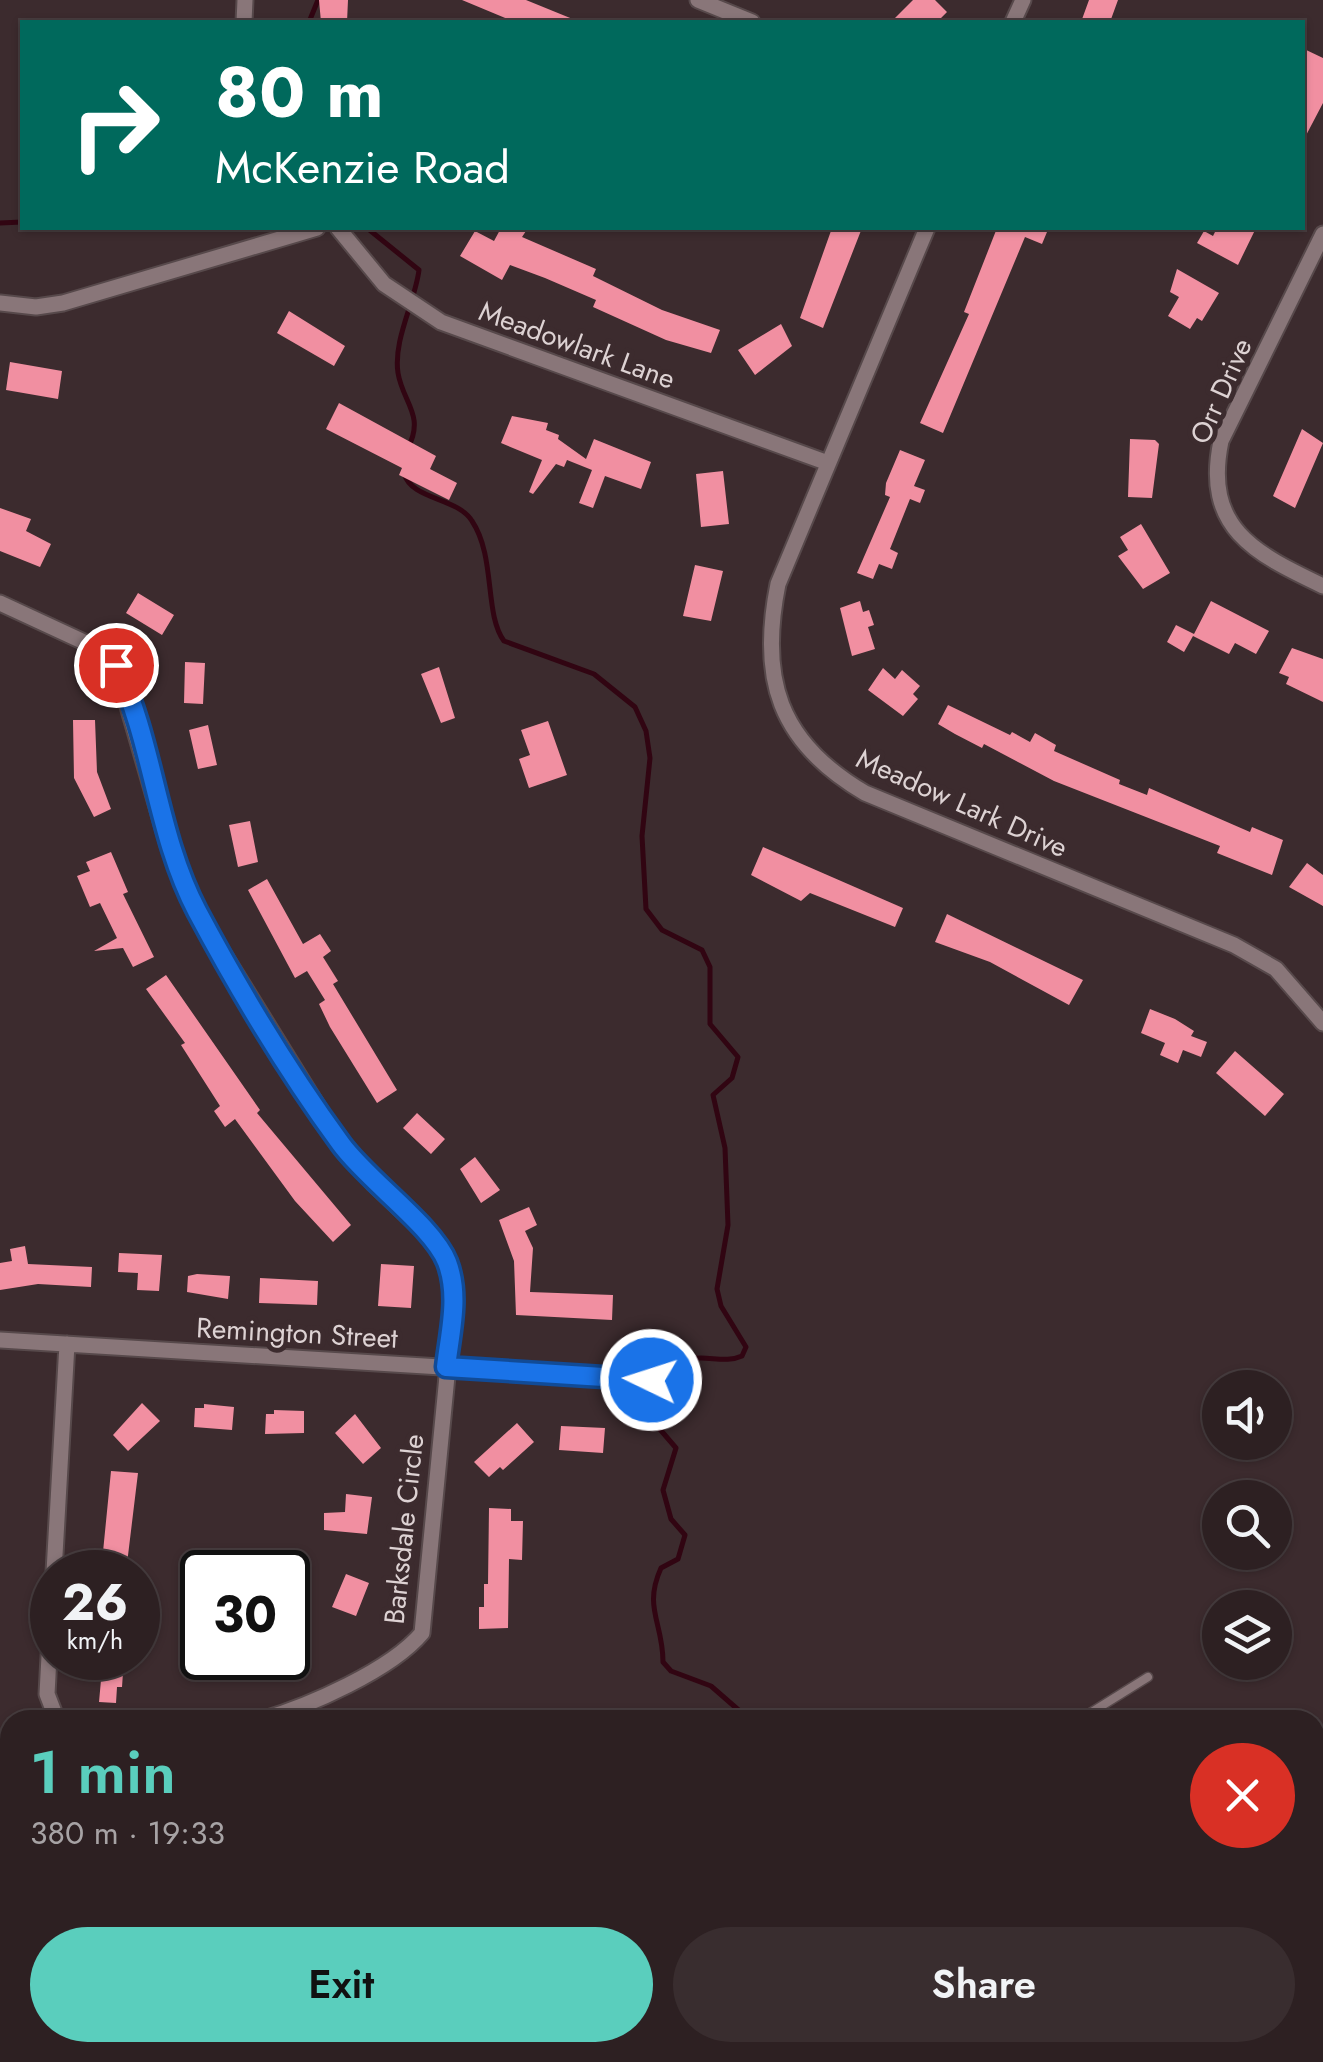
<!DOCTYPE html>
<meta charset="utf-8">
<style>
:root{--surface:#2d2022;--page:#392d2f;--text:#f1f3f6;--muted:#a7a3a5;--line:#483e40;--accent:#5acebd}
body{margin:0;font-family:Jost,sans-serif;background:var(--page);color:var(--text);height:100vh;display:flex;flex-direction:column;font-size:38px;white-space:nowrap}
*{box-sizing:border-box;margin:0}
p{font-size:32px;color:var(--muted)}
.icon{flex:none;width:55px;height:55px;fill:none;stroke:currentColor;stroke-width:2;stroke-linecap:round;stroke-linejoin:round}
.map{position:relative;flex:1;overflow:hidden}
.drawer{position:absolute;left:0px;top:1710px;width:1325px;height:352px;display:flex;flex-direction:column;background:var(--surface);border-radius:30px 30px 0 0;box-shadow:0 2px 8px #0004,0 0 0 2px var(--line)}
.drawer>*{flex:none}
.banner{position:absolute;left:20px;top:20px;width:1285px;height:210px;border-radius:0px;box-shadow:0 2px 8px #0004,0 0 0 2px var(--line);background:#00695c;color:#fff;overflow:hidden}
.tools{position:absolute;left:1202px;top:1370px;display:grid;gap:20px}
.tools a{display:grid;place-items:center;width:90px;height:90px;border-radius:50%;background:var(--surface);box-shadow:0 2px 8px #0004,0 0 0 2px var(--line);font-size:50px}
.speed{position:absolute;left:30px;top:1550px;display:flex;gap:20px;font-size:50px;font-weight:700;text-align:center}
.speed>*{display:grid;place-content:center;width:130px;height:130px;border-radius:50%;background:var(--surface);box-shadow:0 2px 8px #0004,0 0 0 2px var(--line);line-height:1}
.speed small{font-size:25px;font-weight:400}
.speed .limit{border:5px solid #111;border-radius:15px;background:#fff;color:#111}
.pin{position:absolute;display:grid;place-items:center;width:85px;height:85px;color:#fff;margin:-42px;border:5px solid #fff;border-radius:50%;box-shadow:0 2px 10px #0007}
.me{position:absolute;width:110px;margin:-55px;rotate:274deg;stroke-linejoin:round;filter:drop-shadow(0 0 8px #0008)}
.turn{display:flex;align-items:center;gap:35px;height:210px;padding:0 30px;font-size:45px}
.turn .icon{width:130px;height:130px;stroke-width:2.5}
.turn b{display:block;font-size:70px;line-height:85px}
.round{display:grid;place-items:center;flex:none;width:105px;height:105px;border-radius:52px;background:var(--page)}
.head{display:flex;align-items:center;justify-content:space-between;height:170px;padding:0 30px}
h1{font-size:60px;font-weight:600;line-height:75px;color:var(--accent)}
.button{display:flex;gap:20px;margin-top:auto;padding:20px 30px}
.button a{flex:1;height:115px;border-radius:60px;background:var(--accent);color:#111;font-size:40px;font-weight:600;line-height:115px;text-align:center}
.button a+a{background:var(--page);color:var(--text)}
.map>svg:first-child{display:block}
.built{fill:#4b3437}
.green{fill:#652e39}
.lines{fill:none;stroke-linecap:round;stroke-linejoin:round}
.stream{stroke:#310512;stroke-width:5}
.building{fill:#f18fa1}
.service-casing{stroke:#57494b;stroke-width:11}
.minor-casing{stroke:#57494b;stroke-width:19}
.service{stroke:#897679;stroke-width:8}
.minor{stroke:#897679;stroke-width:15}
.route-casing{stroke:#114b97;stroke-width:25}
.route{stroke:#1a73e8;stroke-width:18}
.labels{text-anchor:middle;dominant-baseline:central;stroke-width:10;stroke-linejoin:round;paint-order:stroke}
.street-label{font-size:28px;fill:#ddd2d3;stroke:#3c2b2e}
</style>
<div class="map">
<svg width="1323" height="2062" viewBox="0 0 1323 2062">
<rect width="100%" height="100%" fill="#3c2b2e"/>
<path class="built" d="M568 2053H723L746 2062H569Z"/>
<path class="green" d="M606 2053H672L696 2062H604Z"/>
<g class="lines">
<path class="stream" d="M309 22 318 0
M0 223 22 222
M367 228 419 270C415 302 393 340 398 373 403 403 425 415 408 448
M404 473C411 500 457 497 472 521 496 557 484 614 504 641L594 674 635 707 646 731 650 758 642 836 646 909 662 930 702 950 710 967V1024L738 1057 732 1078 713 1095 725 1148 728 1225 717 1289 721 1306 746 1347 742 1356C729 1362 715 1358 701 1358 665 1358 662 1400 658 1427L676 1448 663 1490 671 1519 685 1535 678 1559 661 1568C643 1608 663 1622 663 1662L671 1671 711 1686 750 1720
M917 2052V2062"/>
</g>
<path class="building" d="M319 0H348L347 22H321Z
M462 0H526L580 22H515Z
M913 0H935L947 12 937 22H891Z
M1089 0H1118L1110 22H1081Z
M1302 48 1323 58V103L1302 143Z
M501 228H528L522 237 596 269 593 276 662 310 720 330 711 353 666 340 593 307 596 300 545 278 510 265 502 280 460 256 475 231 494 241Z
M832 228H862L823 328 800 318Z
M997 228 1047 232 1042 244 1025 237 943 433 920 423 969 314 964 312Z
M1217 228H1256L1238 265 1197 243 1204 231 1213 236Z
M1177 269 1219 293 1202 321 1197 318 1190 329 1168 316 1179 297 1170 292Z
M289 311 345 346 334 366 277 333Z
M781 324 792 346 755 375 738 350Z
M10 362 62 371 58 399 6 390Z
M339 403 436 456 430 469 457 483 449 500 399 475 402 468 326 429Z
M512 416 548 423 546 430 559 435 558 439 586 459 594 439 651 462 641 489 605 476 593 508 579 503 592 470 567 460 564 467 556 464 533 494 529 492 542 460 501 443Z
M1302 429 1323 443 1295 508 1273 496Z
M1130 439 1155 440 1159 444 1152 498 1128 497Z
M900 450 925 460 914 486 925 490 920 503 910 499 890 549 898 553 892 569 879 564 873 579 857 573 890 497 885 495 886 483Z
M723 471 729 524 701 527 696 474Z
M0 508 31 519 26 531 51 544 40 567 0 551Z
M1141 524 1170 573 1143 589 1118 556 1128 550 1120 537Z
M695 565 723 571 711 621 683 616Z
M138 593 174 615 162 635 126 613Z
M860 601 863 612 869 610 874 625 868 627 875 649 852 656 840 608Z
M1211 601 1269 631 1256 654 1235 643 1229 654 1193 636 1184 652 1167 642 1176 625 1194 634Z
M1292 648 1323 659V702L1286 684 1289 677 1279 673Z
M185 662 205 663 203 704 184 703Z
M439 667 455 718 441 723 421 674Z
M883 668 895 679 902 670 920 686 913 694 918 699 903 716 868 690Z
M948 705 1010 735 1012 732 1030 742 1035 733 1056 745 1054 751 1120 780 1119 784 1147 795 1149 788 1250 832 1252 827 1283 840 1272 875 1217 853 1220 846 1054 781 984 744 982 748 955 734 938 724Z
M73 720H95L97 772 111 809 94 817 74 778Z
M548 721 567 775 529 788 519 759 530 755 521 730Z
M208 725 217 765 198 769 189 730Z
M250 821 258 862 238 867 229 825Z
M763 847 903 908 895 927 810 893 801 901 751 875Z
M111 852 128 892 123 894 154 957 133 967 123 948 94 951 117 938 100 903 90 907 77 876 90 871 86 862Z
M1307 863 1323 875V906L1289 887Z
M267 879 303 944 320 934 331 951 323 957 338 981 333 984 397 1090 377 1103 330 1027 319 1004 325 1000 307 971 295 978 248 890Z
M947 914 1083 980 1069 1005 990 962 935 942Z
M166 975 260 1110 257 1113 351 1225 333 1242 295 1201 235 1119 225 1127 214 1111 220 1106 181 1045 185 1043 146 989Z
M1150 1009 1175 1019 1194 1031 1191 1036 1207 1042 1201 1057 1183 1050 1178 1063 1160 1055 1165 1043 1141 1033Z
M1235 1051 1284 1094 1265 1116 1216 1073Z
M417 1113 445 1139 431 1154 403 1128Z
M475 1157 500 1190 481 1203 460 1169Z
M529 1207 537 1225 525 1231 533 1248 530 1292 613 1295 612 1320 516 1315 514 1261 499 1220Z
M25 1246 28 1264 92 1267 91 1287 38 1284 0 1290V1263L12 1261 10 1249Z
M119 1253 162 1255 159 1291 137 1290 138 1273 118 1272Z
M381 1264 414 1266 411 1308 378 1306Z
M197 1274 230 1276 228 1299 187 1292 188 1276Z
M260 1278 318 1281 317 1305 259 1303Z
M142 1403 160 1421 128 1451 113 1435Z
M204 1404 234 1407 232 1430 194 1427 195 1408H204Z
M274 1410 304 1411V1433L265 1434 266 1414H274Z
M355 1414 381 1448 363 1464 335 1433Z
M517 1423 534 1442 503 1470 500 1467 489 1477 474 1462Z
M561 1426 605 1428 603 1453 559 1450Z
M111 1471 138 1473 126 1572H101Z
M346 1494 372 1497 367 1534 324 1530V1513L345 1512Z
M489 1508 511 1509V1521H523L522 1560 509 1559 508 1628 479 1629V1607H484V1584H488Z
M346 1574 369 1583 356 1616 332 1607Z
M288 1600 303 1638 288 1644Z
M202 1643V1669L189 1670 188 1644Z
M103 1658H124L122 1687H117L116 1703 99 1702Z"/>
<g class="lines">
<defs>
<path id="service" d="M1079 1720 1148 1677
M994 2052 999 2062
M348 2062 351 2052
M1033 2062 1036 2052"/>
<path id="minor" d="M698 0 752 22
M244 22 245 0
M1013 22 1023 0
M338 228 384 284 441 322 828 463
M927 228 778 584C759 678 778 742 865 793L1234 945 1276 969 1323 1023
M1323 234 1221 441C1203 528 1254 553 1323 586
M0 303 36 307 63 303 317 228
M0 603 97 648 116 665 168 845 195 908 341 1144 373 1183 432 1239 447 1260 455 1294 422 1633C391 1670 309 1706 261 1720
M0 1340 651 1380
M54 1572 67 1344
M52 1600 47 1694 57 1720
M0 2013 10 2011
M25 2062 30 2052"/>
</defs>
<use href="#service" class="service-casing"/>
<use href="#minor" class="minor-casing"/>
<use href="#service" class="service"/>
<use href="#minor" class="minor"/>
</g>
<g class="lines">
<defs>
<path id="route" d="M116 665C154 743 156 833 197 911 238 988 289 1073 341 1144 367 1180 433 1226 447 1262 460 1296 450 1332 446 1367L651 1380"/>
</defs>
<use href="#route" class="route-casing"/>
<use href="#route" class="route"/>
</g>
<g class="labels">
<g class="street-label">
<text transform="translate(577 345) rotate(20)">Meadowlark Lane</text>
<text transform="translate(1221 391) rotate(-66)">Orr Drive</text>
<text transform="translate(962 803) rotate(24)">Meadow Lark Drive</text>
<text transform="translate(297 1333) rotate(3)">Remington Street</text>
<text transform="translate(404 1529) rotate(-84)">Barksdale Circle</text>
</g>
</g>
</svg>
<div class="tools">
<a><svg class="icon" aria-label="sound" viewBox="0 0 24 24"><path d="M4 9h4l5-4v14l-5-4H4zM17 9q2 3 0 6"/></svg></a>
<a><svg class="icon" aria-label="search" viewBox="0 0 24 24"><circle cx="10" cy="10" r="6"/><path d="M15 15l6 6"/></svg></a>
<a><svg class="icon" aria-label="layers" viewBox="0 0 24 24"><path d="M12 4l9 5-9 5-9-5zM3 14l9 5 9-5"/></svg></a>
</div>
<div class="speed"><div>26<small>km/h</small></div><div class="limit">30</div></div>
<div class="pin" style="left:116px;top:665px;background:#d93025"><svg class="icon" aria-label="arrive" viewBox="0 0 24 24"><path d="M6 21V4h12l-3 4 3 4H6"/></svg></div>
<svg class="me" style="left:651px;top:1380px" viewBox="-20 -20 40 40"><circle r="17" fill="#1a73e8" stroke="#fff" stroke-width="3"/><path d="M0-11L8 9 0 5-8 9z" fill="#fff"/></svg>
<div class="banner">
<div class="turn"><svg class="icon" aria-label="right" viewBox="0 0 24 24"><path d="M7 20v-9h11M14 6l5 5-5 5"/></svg><div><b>80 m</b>McKenzie Road</div></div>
</div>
<section class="drawer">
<div class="head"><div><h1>1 min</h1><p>380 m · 19:33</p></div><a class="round" style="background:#d93025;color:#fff"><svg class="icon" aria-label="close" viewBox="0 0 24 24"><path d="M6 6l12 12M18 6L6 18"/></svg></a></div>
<div class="button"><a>Exit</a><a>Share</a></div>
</section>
</div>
